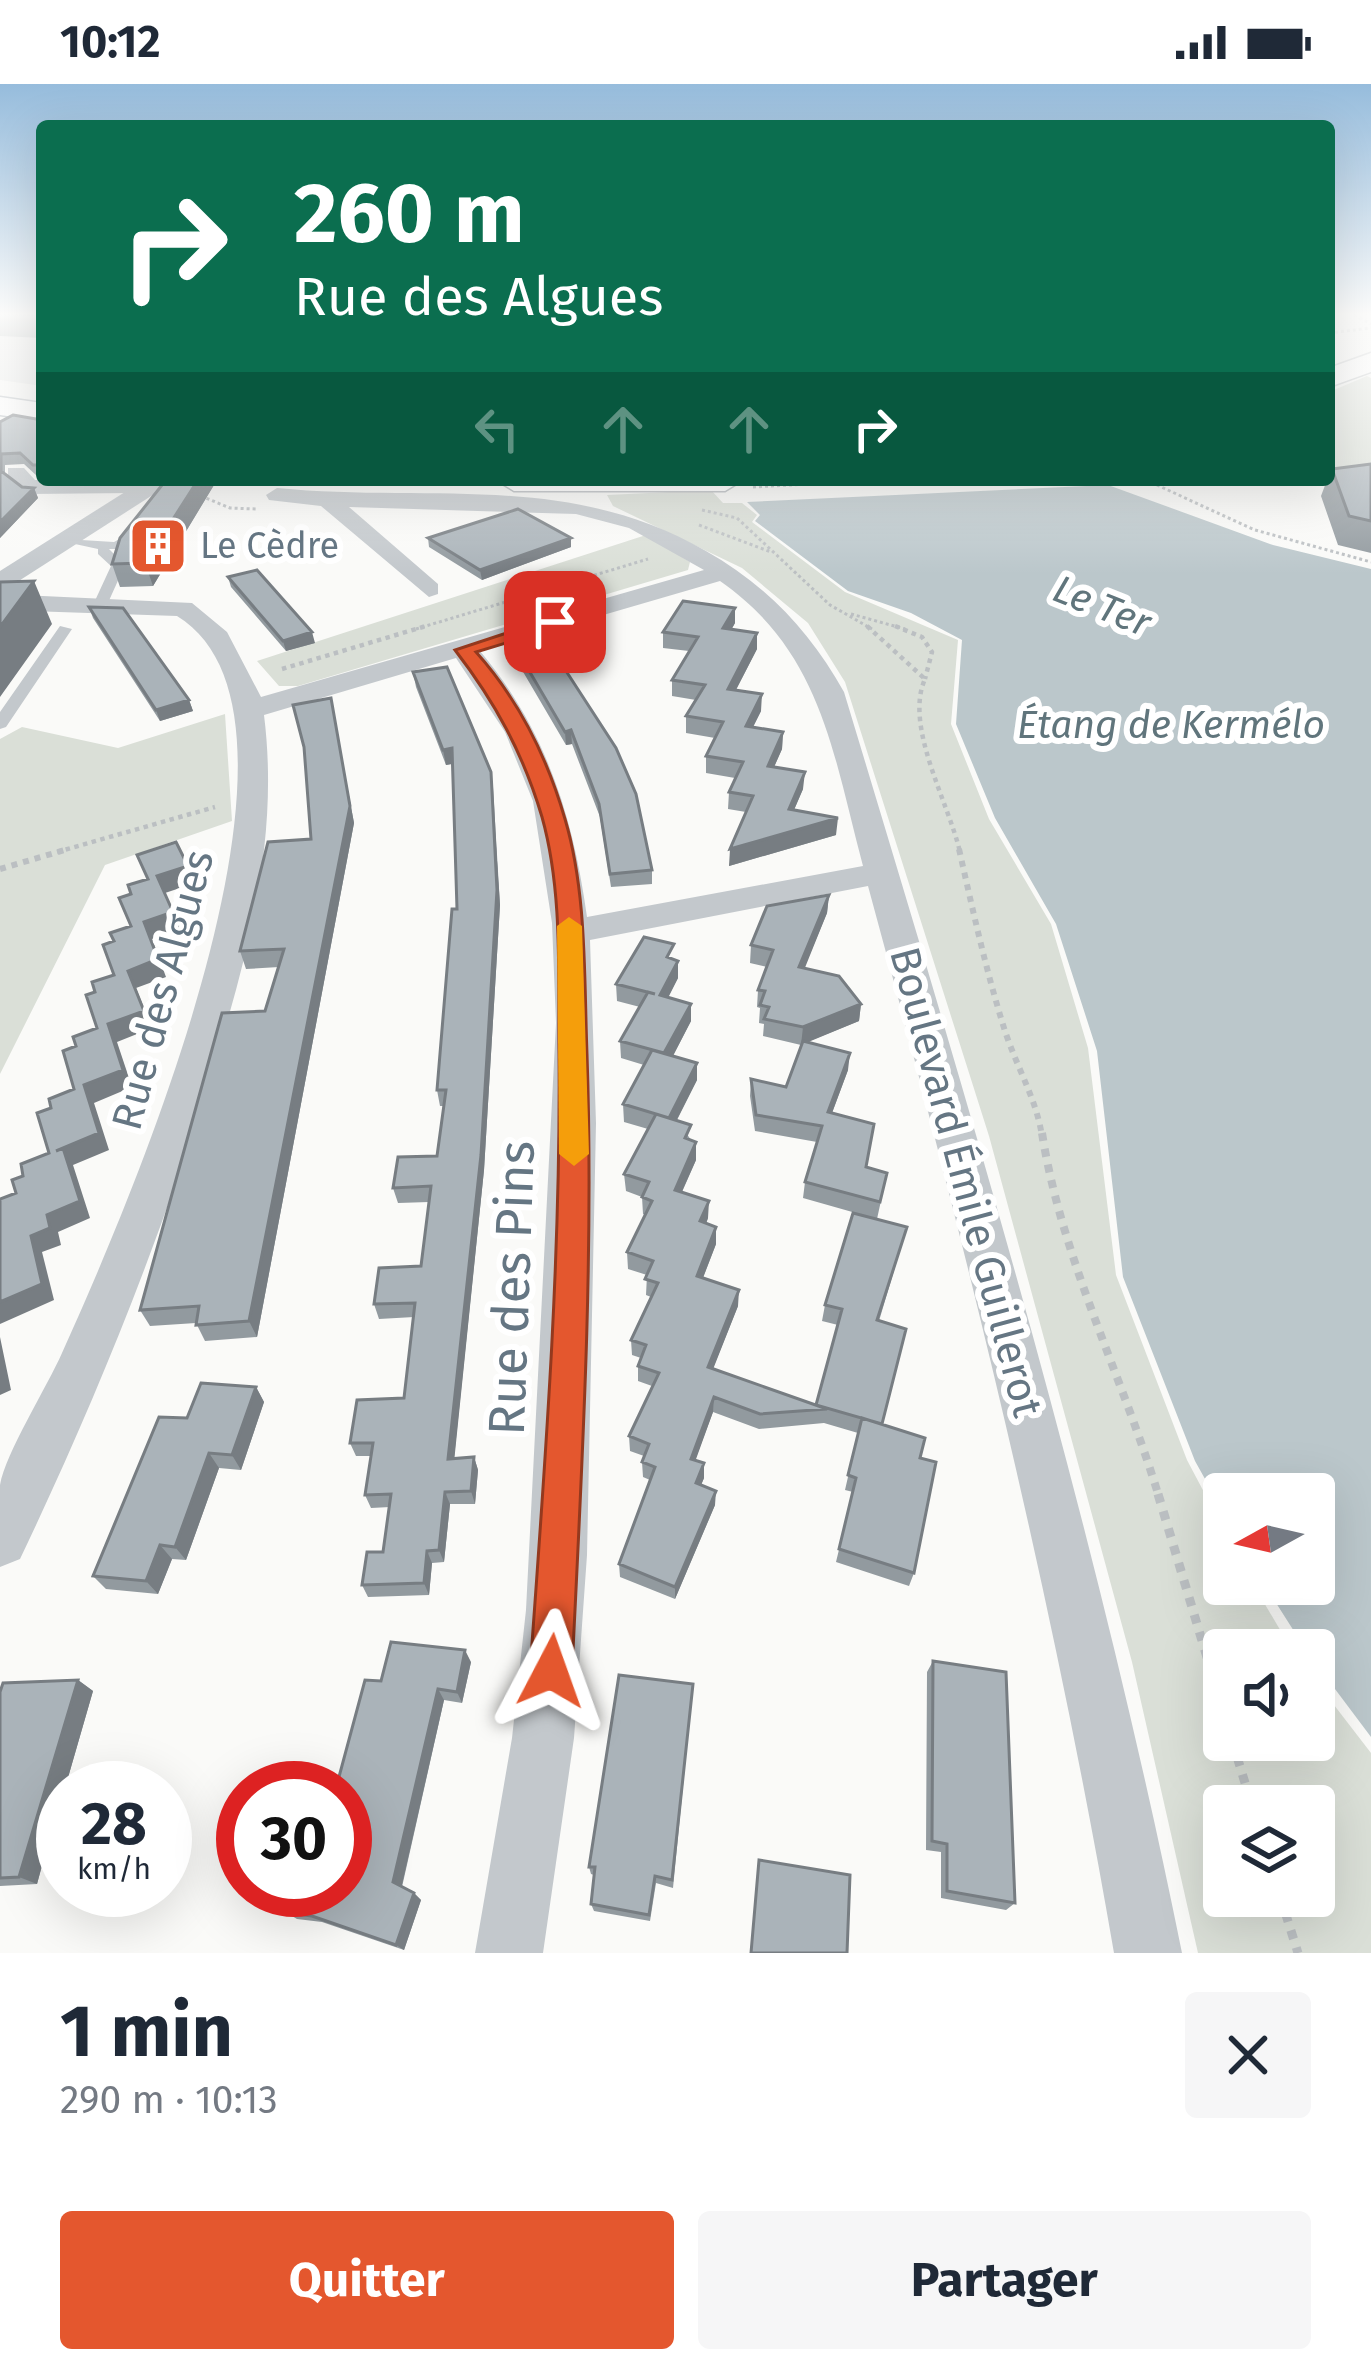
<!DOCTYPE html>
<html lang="fr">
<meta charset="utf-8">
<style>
:root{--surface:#fff;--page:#f6f6f7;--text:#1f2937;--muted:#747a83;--accent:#e4572e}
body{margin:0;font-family:"Fira Sans",sans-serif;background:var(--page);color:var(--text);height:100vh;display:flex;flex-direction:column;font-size:45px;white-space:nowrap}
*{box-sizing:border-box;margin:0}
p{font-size:39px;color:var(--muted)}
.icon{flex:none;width:66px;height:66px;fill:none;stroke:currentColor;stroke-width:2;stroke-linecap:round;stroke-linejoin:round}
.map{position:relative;height:1869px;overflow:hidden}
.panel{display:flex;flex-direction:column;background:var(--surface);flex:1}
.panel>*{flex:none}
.hud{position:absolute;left:36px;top:36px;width:1299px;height:366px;border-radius:12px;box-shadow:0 12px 48px #0002;background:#0b6e4f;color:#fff;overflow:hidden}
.needle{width:78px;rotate:262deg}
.buttons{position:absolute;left:1203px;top:1389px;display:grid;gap:24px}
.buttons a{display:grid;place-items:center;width:132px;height:132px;border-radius:12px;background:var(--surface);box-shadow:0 12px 48px #0002;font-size:60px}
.speed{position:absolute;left:36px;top:1677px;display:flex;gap:24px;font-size:60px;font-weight:700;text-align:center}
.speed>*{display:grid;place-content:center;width:156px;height:156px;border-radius:50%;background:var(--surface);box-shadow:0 12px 48px #0002;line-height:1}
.speed small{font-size:30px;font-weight:400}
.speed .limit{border:18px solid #d22;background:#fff;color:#111}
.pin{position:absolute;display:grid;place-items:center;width:102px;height:102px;color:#fff;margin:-51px;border-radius:24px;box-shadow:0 6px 18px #0006}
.me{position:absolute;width:132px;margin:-66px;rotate:4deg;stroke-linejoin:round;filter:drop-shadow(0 0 9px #0008)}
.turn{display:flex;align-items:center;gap:42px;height:252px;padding:0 60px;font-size:54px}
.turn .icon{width:156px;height:156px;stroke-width:2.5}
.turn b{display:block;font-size:84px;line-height:102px}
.lanes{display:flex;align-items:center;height:114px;padding:0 60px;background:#0003;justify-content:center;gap:60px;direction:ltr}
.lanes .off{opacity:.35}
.round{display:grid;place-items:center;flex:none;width:126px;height:126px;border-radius:12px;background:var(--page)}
.headline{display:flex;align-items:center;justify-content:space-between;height:204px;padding:0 60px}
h1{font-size:72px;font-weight:700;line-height:90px}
.button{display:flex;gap:24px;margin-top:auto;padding:24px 60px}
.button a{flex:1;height:138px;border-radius:12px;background:var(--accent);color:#fff;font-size:48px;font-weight:700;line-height:138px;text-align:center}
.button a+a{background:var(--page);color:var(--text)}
.status{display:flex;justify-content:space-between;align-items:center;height:84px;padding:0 60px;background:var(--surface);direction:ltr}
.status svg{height:33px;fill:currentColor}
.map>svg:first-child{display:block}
.built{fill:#e8e9e9}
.green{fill:#dadfd7;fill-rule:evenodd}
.water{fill:#bbc7cb}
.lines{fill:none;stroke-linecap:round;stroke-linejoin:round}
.secondary-casing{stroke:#b3babf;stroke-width:3}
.primary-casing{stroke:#b5babe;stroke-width:3}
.path-far4{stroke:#bbbfc2;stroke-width:3;stroke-dasharray:3 3;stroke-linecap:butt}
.path-far3{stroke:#bbbfc2;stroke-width:4.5;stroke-dasharray:4.5 4.5;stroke-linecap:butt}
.path-far2{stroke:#bbbfc2;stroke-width:6;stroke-dasharray:6 6;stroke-linecap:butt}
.path-far1{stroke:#bbbfc2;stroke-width:8;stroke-dasharray:8 8;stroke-linecap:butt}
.path{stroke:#bbbfc2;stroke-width:9;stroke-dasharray:9 9;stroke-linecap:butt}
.service{fill:#c3c8cc;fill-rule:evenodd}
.minor{fill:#c3c8cc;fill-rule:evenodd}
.tertiary{fill:#c3c8cc;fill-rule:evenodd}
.secondary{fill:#fff;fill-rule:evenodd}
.primary{fill:#fff;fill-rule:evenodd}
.wall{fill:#929a9f}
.shaded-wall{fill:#777d82}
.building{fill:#aab3b9;stroke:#777d82;stroke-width:3}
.route{fill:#e4572e;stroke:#94391e;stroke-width:3}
.slow{fill:#f59e0b}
.labels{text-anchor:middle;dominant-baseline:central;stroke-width:12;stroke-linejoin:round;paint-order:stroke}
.far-poi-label{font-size:36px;fill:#657683;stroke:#fff;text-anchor:start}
.far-water-label{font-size:39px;font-style:italic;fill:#60757c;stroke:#fff}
.street-label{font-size:42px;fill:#657683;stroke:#fff}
.near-street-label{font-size:51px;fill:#657683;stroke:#fff}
</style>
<div class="status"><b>10:12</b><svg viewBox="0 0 49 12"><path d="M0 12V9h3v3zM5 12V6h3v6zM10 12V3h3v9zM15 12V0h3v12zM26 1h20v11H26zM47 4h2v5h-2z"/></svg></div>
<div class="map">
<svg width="1371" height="1869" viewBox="0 0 1371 1869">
<rect width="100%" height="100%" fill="#fafaf8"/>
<path class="built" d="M0 228H42V302L0 296Z"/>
<path class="green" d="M1367 292 1371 294V391L1329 386V308Z
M711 406 723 419H742L757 431 752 438 845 508 958 556 951 640 989 735 1051 840 1088 964 1116 1191 1187 1376 1224 1446V1500H1253L1292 1566H1224V1656H1314V1595L1371 1669V1869H1198L1132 1578 989 1052 845 598 808 539 742 484 613 422 607 411ZM1224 1722H1314V1812H1224Z
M646 451 690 478 688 486 298 602H279L257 577Z
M225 630 232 737 105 781 0 990V655L22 643 118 664Z"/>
<path class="water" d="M1108 401 1273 461 1371 485V1653L1314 1577V1566H1306L1264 1500H1314V1410H1224V1429L1195 1377 1123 1193 1097 967 1056 840 995 734 956 640 962 556 911 529 848 507 755 437 760 431 747 418Z"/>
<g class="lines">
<defs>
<path id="secondary" d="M0 313 42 319V337L0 331Z"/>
<path id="primary" d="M1371 269V288L1329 303V284Z
M496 396H743L725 407H514Z"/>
</defs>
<use href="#secondary" class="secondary-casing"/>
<use href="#primary" class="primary-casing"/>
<path class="path-far4" d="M1349 228 1371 240
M1329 249 1371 244
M1146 396 1255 446 1371 478
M753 403 882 396
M201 412 230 424 256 425
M702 426 737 434 830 521 872 545
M699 441 771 468
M851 530 905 545
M416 545 648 475"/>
<path class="path-far3" d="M867 542 925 595C904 642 948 717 960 768
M895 542 922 553 932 568 925 595
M282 585 426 542
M57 768 215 723"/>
<path class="path-far2" d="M959 765C973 827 986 887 1005 947 1017 984 1036 1014 1042 1052
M0 785 68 765"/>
<path class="path-far1" d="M1042 1049C1062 1176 1122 1291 1159 1413"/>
<path class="path" d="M1158 1410 1224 1630
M1232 1656 1252 1722
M1280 1812 1298 1869"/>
<path class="service" d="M138 445 148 448 121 465H109L125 481 107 521 95 524 93 521 111 482 98 470V465L75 460 81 456 114 458Z
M60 542 72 545 6 643 0 645V628Z"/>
<path class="minor" d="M8 384H24L35 396H133L142 402 131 409 29 410 8 394Z
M277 404C428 419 568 387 706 467 766 501 810 547 844 608 971 1028 1095 1438 1182 1869H1114C1052 1508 964 1155 868 802L590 856 596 1039 587 1471 574 1654 543 1869H475L512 1654 526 1526 556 939 552 839 533 717 505 648 456 574 264 631C280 758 246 878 209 998 158 1162 94 1320 20 1475L0 1483C0 1456 0 1427 0 1401 5 1370 48 1301 62 1269 123 1134 343 633 177 532L0 526V510L192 519 227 548 261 613 704 486 629 444 576 430 349 423 438 500V510L429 513 321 422 269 416 266 411ZM720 497C822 568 833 670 863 782L587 833C573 732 546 646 480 567Z"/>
<path class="tertiary" d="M144 396H176L0 509V487Z"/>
<use href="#secondary" class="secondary"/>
<use href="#primary" class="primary"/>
</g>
<path class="wall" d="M0 228H42V254L0 252Z
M1342 228H1371V231Z
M42 336V392H37L24 380 5 381V390L22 403 34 404 38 414 0 454V338Z
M1371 380V469L1338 461 1321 412 1327 396H1329L1332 385Z
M166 396H217L153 502 120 503 112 480Z
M428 454 571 463 482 496 429 463Z
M228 493 315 559 286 567 231 503Z
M89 523 189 616 193 627 160 637 93 534Z
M735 539 731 546 757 565 736 606 761 627 753 643 783 648 782 665 774 683 803 705 794 726 836 751 729 782 746 728 728 725 729 708 735 694 706 689V672L715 654 686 649V632L696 616 672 612V596L689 567 663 564V548Z
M542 550 652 786V800L611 803 600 733 572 660 566 661 512 569 511 556Z
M413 588 491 688 493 703 500 821 484 1086 454 1374 474 1373 478 1386 475 1420H450L444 1478 432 1479 429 1511 368 1513 362 1501 383 1468 390 1423 371 1424 365 1411 371 1372H356L350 1359 404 1314 414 1233 379 1235 374 1220 421 1182 429 1118 398 1119 393 1104 437 1072 444 1022H440L437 1006 457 825 453 680 446 681 416 603Z
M331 614 354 739 257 1253 205 1257 196 1239 150 1242 140 1226 265 927 279 883 246 885 240 867 311 755Z
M829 811 827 829 804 884 861 920 859 937 807 958 848 986 832 1029 866 1083 887 1089 877 1135 803 1114 805 1098 817 1058 755 1047 750 1012 751 995 786 1003 801 961 763 952 764 940 759 939 760 924 757 923 758 906 767 883 750 879 751 861Z
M674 875 678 877V894L668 914 691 937 673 972 697 979V996L677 1036 691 1056 696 1076 682 1108 708 1134 706 1140 716 1143V1160L703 1194 738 1222 713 1284 816 1321 838 1241 822 1237 825 1221 907 1143 879 1237 882 1341 920 1374 914 1489 909 1502 836 1478 853 1408 845 1406 858 1349 824 1339 759 1345 713 1328 695 1376 704 1379V1394L701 1401 715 1421 675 1515 620 1493 619 1480 650 1396 643 1393 642 1378 644 1372 630 1367 629 1352 652 1302 638 1297V1282L641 1274 632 1271 631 1256 651 1213 646 1211 647 1191 628 1185 627 1168 645 1131 643 1130 642 1113 626 1107 624 1090 648 1045 624 1038 623 1020 644 981 621 974 620 957 640 923 617 917 616 900Z
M256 1303 264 1318 241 1386 219 1384 186 1476 172 1475 158 1510 106 1505 93 1492 187 1334Z
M933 1577 1015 1819 1006 1826 941 1814V1768L926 1766 927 1588Z
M471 1578 462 1619 444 1616 402 1803 414 1809 421 1816 404 1866 322 1838 297 1835 287 1829 345 1806 381 1597Z
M78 1596 93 1607 65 1704H63L37 1800 0 1802V1608Z
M693 1600 673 1804 656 1799 650 1837 594 1827 591 1820 594 1791 591 1790 589 1783Z"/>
<path class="shaded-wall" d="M198 396H217L153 502 145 479Z
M34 404 38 414 0 454V438Z
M571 454V463L482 496 480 486Z
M34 497 52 540 0 613V543Z
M735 524V539L723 560V544Z
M312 548 315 559 286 567 283 557Z
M757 549V565L728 621V605Z
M762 610 761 627 745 659 746 642Z
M331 614 354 739 257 1253 249 1237Z
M189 616 193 627 160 637 156 626Z
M571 646 572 660 566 661 565 648Z
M783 648 782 665 767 699 768 682Z
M452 664 455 679 446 681 443 666Z
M491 688 500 821 484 1086 453 1388 448 1375Z
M805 688 803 705 787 742 789 725Z
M838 734 836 751 729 782 730 765Z
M188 782 195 799 165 809 157 792Z
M829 811 827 829 798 901 799 883Z
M173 828 180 846 152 855 166 893 136 904 152 944 117 958 132 1003 94 1019 109 1066 73 1081 90 1134 58 1148 61 1161 42 1168 54 1216 0 1240V1218L31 1152 47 1131 56 1067 108 940 144 838Z
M678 877V894L660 929V911Z
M691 920V937L665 987 664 969Z
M861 920 859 937 801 961 803 943Z
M850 969 848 986 826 1045 828 1028Z
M697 979V996L669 1051V1034Z
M696 1058V1076L675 1123V1106Z
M709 1117 708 1134 700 1154V1137Z
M716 1143V1160L697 1209V1192Z
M739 1206 738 1222 708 1298V1283Z
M0 1253 11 1306 0 1311Z
M256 1303 264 1318 241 1386 232 1371Z
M714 1313 713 1328 691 1389V1375Z
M209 1369 219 1384 186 1476 175 1463Z
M474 1373 478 1386 475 1420 471 1407Z
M704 1379V1394L696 1413V1399Z
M716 1407 715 1421 675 1515V1503Z
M445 1408 450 1420 444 1478 439 1466Z
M160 1461 172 1475 158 1510 146 1497Z
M427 1467 432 1479 429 1511 424 1499Z
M465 1566 471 1578 462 1619 457 1608Z
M78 1596 93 1607 65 1704H63L37 1800 19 1793Z
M438 1605 444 1616 401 1805 393 1798Z
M414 1809 421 1816 404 1866 396 1861Z"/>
<path class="building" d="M0 228H42V231L0 229Z
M13 331 42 336V381H33L20 369 1 370V387L22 403 34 404 0 438V338Z
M1371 380V437L1349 432 1332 385Z
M166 396H198L145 479 112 480 120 454Z
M518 425 571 454 480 486 428 454Z
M257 486 312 548 283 557 228 493Z
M34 497 0 543V498Z
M683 517 735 524 723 544 757 549 728 605 762 610 746 642 783 648 768 682 805 688 789 725 838 734 730 765 753 712 729 708 743 678 706 672 723 638 686 632 705 601 672 596 698 553 663 548Z
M89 523 123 524 189 616 156 626Z
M542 550 616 664 636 710 652 786 610 790 599 720 571 646 565 648 511 556Z
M447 583 491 688 497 806 481 1071 448 1375 474 1373 471 1407 445 1408 439 1466 427 1467 424 1499 362 1501 367 1468H383L391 1410 365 1411 373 1359H350L357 1316 404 1314 415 1219 374 1220 379 1184 421 1182 431 1102 393 1104 398 1073 437 1072 446 1006H437L452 825H457L452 664 443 666 413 588Z
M331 614 350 722 249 1237 196 1241 199 1222 140 1226 222 929 265 927 284 865 240 867 268 758 311 755 304 663 293 621Z
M176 758 188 782 157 792 173 828 144 838 158 875 128 887 144 927 108 940 123 986 84 1001 99 1049 56 1067 63 1064 80 1117 47 1131 50 1144 31 1152 42 1200 0 1218V1115L16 1109 12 1096 23 1092 21 1080 49 1069 37 1029 51 1024 49 1015 74 1005 63 967 76 962 73 953 97 944 86 911 95 908 92 898 114 891 103 861 114 857 110 849 131 842 119 814 131 810 128 801 148 795 137 771Z
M829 811 799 883 839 892 861 920 803 943 764 935 769 923 760 921 765 907 758 906 773 866 751 861 767 822Z
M644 853 674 860 667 873 678 877 660 911 691 920 664 969 620 957 648 908 655 910 616 900Z
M803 957 850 969 828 1028 874 1040 866 1083 887 1089 880 1118 805 1098 822 1042 756 1031 751 995 786 1003Z
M652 966 697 979 669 1034 623 1020Z
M656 1030 691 1041 685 1054 696 1058 675 1106 709 1117 700 1137 716 1143 697 1192 739 1206 708 1283 827 1325 760 1330 714 1313 691 1375 704 1379 696 1399 716 1407 675 1503 619 1480 655 1383 642 1378 649 1360 629 1352 659 1289 638 1282 646 1261 631 1256 658 1199 645 1195 653 1177 627 1168 652 1117 642 1113 649 1098 624 1090Z
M853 1129 907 1143 877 1236 906 1245 882 1340 816 1321 842 1225 825 1221Z
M201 1299 256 1303 232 1371 209 1369 175 1463 160 1461 146 1497 93 1492 159 1333 187 1334Z
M862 1334 925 1354 920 1374 936 1378 914 1489 839 1465 856 1394 848 1391Z
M391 1558 465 1566 457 1608 438 1605 393 1798 414 1809 396 1861 312 1832 287 1829 293 1806H345V1704H336L365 1596 381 1597Z
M933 1577 1006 1588 1015 1819 947 1807V1760L932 1757Z
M619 1591 693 1600 672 1796 655 1792 649 1831 591 1820 595 1783H589Z
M78 1596 19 1793 0 1794V1608L3 1599Z
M759 1776 850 1791 847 1869H751Z"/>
<linearGradient id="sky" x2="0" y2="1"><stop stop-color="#96bcdc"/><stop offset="0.47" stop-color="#fdfdfc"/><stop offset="1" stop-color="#fdfdfc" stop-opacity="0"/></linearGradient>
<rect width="1371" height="490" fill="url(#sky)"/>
<path class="route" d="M555 533 564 538 562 542 476 568C519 616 547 673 565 735 587 809 584 893 587 970 594 1175 582 1381 572 1587L566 1602 551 1608 536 1602 530 1587C545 1381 561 1175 559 969 558 892 563 808 542 733 523 669 495 618 455 566Z"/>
<path class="slow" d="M569 833 582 842 589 1070 574 1082 559 1070 557 842Z"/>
<defs>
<symbol id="building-square" viewBox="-11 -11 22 22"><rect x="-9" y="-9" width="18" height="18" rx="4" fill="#e4572e" stroke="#fff"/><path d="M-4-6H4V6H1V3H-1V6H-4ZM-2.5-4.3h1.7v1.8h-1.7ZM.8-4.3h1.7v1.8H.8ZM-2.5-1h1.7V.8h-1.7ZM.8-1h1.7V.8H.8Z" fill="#fff"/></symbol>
</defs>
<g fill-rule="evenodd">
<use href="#building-square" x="125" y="429" width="66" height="66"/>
</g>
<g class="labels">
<g class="far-poi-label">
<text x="200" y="462">Le Cèdre</text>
</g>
<g class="far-water-label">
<text transform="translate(1102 522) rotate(22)">Le Ter</text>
<text x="1171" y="641">Étang de Kermélo</text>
</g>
<g class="street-label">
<text transform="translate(163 906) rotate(-75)">Rue des Algues</text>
<text transform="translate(966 1098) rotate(75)">Boulevard Émile Guillerot</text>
</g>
<g class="near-street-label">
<text transform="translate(512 1204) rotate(-88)">Rue des Pins</text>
</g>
</g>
</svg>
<div class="buttons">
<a><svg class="needle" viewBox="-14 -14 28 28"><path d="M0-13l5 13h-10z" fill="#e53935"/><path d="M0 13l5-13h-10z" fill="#747a83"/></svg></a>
<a><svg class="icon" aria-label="sound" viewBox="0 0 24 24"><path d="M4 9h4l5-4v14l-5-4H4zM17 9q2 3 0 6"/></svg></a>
<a><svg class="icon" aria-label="layers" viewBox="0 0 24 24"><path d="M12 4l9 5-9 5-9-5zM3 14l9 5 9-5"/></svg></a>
</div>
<div class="speed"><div>28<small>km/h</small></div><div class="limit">30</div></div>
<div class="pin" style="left:555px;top:538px;background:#d93025"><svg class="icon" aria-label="arrive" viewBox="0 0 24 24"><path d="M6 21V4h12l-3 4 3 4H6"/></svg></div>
<svg class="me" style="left:551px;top:1587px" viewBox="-20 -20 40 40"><path d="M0-17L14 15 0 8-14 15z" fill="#e4572e" stroke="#fff" stroke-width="4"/></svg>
<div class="hud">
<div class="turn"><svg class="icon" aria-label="right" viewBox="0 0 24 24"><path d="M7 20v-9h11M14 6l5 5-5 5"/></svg><div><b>260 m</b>Rue des Algues</div></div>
<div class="lanes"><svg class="icon off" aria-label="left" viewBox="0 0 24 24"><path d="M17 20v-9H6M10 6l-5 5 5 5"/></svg><svg class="icon off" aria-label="ahead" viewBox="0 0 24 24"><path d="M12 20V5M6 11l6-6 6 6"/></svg><svg class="icon off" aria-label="ahead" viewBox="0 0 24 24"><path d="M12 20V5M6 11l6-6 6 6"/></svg><svg class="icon" aria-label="right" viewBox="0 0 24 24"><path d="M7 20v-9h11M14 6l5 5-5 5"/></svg></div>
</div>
</div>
<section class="panel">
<div class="headline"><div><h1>1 min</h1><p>290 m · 10:13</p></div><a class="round"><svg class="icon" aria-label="close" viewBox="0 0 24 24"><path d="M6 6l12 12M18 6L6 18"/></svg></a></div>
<div class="button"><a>Quitter</a><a>Partager</a></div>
</section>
